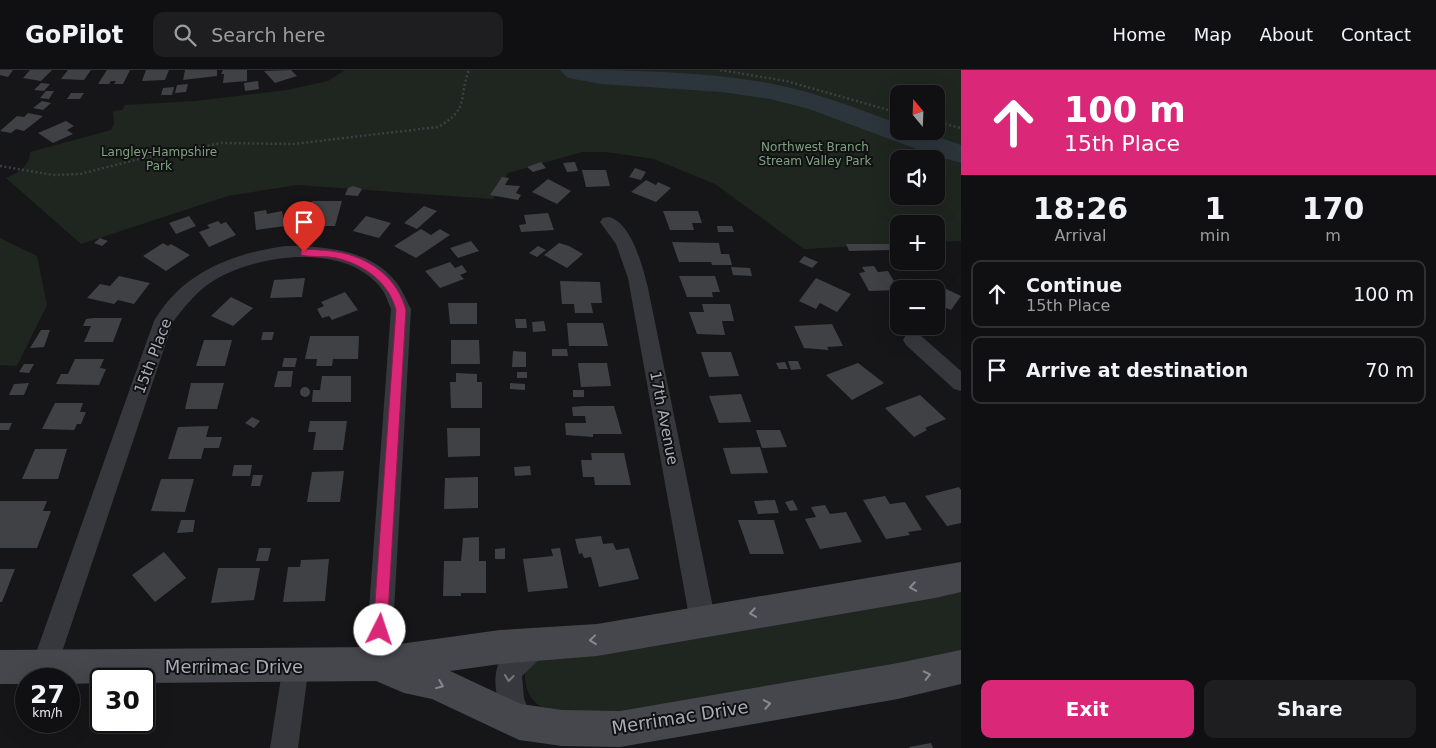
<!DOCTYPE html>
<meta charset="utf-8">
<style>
:root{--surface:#101012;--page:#1e1e20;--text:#f1f3f6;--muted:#9c9d9f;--line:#303032;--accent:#db2777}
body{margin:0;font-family:"DejaVu Sans",sans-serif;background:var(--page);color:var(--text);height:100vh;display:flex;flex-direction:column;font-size:19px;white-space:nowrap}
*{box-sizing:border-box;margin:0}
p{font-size:16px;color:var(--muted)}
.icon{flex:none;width:28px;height:28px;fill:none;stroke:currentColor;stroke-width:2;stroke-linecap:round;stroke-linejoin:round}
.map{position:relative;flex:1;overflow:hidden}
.sheet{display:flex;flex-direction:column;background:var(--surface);width:475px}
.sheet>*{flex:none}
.banner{background:#db2777;color:#fff;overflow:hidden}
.needle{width:32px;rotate:341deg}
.buttons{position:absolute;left:890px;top:15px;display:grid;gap:10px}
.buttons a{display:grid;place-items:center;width:55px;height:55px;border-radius:10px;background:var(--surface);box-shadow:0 5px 20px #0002,0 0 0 1px var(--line);font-size:25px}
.speed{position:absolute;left:15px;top:598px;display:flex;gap:10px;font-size:25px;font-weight:700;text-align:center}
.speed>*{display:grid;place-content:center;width:65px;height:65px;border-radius:50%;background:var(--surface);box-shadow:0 5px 20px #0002,0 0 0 1px var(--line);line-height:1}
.speed small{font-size:12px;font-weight:400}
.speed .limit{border:2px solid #111;border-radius:8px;background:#fff;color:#111}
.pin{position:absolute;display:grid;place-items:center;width:42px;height:42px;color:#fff;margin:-51px -21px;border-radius:50% 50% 50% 0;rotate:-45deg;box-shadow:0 0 5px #0007}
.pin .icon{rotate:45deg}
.me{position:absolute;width:55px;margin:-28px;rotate:4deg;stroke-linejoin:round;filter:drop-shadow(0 0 4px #0008)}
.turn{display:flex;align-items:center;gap:18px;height:105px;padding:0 20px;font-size:22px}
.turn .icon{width:65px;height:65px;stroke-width:2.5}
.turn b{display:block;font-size:35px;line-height:42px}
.eta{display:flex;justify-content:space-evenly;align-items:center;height:85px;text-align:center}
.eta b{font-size:30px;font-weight:600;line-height:35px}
.primary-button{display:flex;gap:10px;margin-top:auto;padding:10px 20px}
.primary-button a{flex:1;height:58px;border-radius:10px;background:var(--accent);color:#fff;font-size:20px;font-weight:600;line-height:58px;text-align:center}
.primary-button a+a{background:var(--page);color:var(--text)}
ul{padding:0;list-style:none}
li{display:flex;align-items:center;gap:15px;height:68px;margin:0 10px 8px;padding:0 10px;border:2px solid var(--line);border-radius:10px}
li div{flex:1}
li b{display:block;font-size:19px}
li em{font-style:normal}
header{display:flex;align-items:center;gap:30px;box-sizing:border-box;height:70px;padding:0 25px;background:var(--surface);border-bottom:1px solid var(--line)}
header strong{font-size:24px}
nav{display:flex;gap:28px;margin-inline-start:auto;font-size:18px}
.search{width:350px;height:45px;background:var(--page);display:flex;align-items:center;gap:12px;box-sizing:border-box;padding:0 18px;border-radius:10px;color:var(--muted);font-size:19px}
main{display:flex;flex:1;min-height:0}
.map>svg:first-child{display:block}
.green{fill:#1e261f;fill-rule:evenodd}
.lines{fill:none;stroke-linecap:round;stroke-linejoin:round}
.river{fill:#2c353c;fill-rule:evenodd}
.building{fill:#404145}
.path{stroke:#3d3f44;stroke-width:2.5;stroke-dasharray:2 2.5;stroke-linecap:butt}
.street{fill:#37383d;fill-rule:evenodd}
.secondary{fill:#45474d;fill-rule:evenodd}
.oneway{stroke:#858993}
.oneway2{stroke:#757881}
.route{fill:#db2777;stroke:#8e194d}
.labels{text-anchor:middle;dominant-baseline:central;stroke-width:4;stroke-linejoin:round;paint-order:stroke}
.far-park-label{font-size:12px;fill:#7fa381;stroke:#111113}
.street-label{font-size:15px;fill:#a8adb8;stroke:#111113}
.near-street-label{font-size:18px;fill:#a8adb8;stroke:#111113}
</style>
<header>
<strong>GoPilot</strong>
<div class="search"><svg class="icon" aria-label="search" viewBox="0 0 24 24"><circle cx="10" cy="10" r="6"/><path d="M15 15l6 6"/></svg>Search here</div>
<nav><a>Home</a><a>Map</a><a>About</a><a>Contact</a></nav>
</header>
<main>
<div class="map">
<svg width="961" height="678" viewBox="0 0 961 678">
<rect width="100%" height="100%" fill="#161618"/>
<path class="green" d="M345 0H961V171L936 172V154H899V174L804 179 715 114 654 89 606 82H582L508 103 493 129 297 115 228 126 81 174 6 108C18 103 30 96 30 82L111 60 114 54 113 41 122 40 125 35 195 31 287 20 328 11ZM899 24H936V61H899ZM899 89H936V126H899Z
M0 168 37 186 47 235 17 296 0 295Z
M961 519V584L622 646C586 647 522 655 525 601L539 590Z"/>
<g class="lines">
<path class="river" d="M560 0C629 0 701 1 768 13 813 21 856 38 899 54V61H920L961 75V93L927 83 809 39 770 29 722 22 601 14 568 8Z"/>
</g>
<path class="building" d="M0 0H13L8 7 0 5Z
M30 0H52L41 11 23 8Z
M68 0H91L84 10 61 9Z
M107 0H130L123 14H114L116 11H111L109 14H98Z
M146 0H169L165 10 142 11Z
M185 0H217V6L183 10Z
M223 0H247V11L223 13 224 4H221Z
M291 0 297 6 275 13 264 1Z
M258 11 259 19 245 21 244 13Z
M41 13 50 14 44 21 34 20Z
M188 14 186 22 175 23 177 15Z
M174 17 172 25H161L163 18Z
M46 21H54L49 29 40 28Z
M71 23H84L80 29H67Z
M42 31 51 33 43 40 33 38Z
M28 43 43 46 24 61 16 59 11 63 0 61 17 46 24 47Z
M66 51 74 56 67 60 73 64 53 73 38 63Z
M541 92 546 98 533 102 527 97Z
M575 92 578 101 567 102 563 93Z
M635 98 646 102 641 110 629 107Z
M582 100H606L610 116 586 117Z
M502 107 509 108 505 115 520 116 516 123 521 125 518 130 490 125Z
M548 109 571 121 557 134 532 122Z
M646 110 656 115 658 112 671 118 656 132 631 122Z
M353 116 362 119 358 126 345 125 348 118Z
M312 131H342L335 156H307L313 138H309Z
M424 136 437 141 417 159 404 153Z
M266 140 267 144 282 141 285 156 256 160 254 142Z
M663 141H698L702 153H692L694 160H670Z
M548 143 554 160 521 162 519 155 526 154 524 145Z
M189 146 196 156 176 164 169 153Z
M366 146 391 153 379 168 353 161Z
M218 151 221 154 226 152 236 165 209 177 199 162 210 158 207 155Z
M717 156H732L734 162H718Z
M421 159 431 165 440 159 450 165 416 188 394 176Z
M100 168 108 171 102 176 94 173Z
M471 171 479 181 458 188 450 178Z
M672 172 719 173 721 184H729L732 195H712L711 192H679Z
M163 173 168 176 171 174 190 185 166 201 143 186Z
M559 173 569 176 583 184 567 198 544 185Z
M846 174H889L892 180 849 181Z
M538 176 546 180 537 187 529 183Z
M804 186 818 192 812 198 799 192Z
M450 192 455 198 462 195 467 202 460 205 464 209 440 218 425 201Z
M874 196 878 202 888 201 899 220 869 221 859 203 865 202 862 197Z
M731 197 750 198 752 206 733 205Z
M119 206 150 213 134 234 118 230 114 234 87 228 100 214 110 216Z
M679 206H715L720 222H712L713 227H687Z
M305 208 302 227 270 228 274 210Z
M816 208 851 224 837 242 820 233 816 239 799 231Z
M560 211 600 212 602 233H591L593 243H575L574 234H562Z
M931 212 961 226 951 240 936 234V219H926Z
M345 222 358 240 332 250 329 246 322 248 317 239 324 236 321 232Z
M231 227 253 238 233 256 211 246Z
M448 233H477V254H450Z
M702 234H730L734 251H722L725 265 697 264 689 242H704Z
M94 248H122L113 272H84L91 256H83L86 249Z
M515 249H526L527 258H516Z
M544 251 546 261 533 262 532 252Z
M567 253H603L608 276H569Z
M832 254 843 276 827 277 829 280 804 278 794 256Z
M41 260H50L44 277 30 278Z
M263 262H274L272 270H261Z
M310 266H359L358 289H333L332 296H316L317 289H305Z
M204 270H232L225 296H196Z
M451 270H479L480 294H451Z
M552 279H567L568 286H552Z
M513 281 526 282V297H512Z
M701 282H731L739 306 709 307Z
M284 288H297L295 297H282Z
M75 289H104L100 298 106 299 99 315 56 314 61 304H68Z
M788 291H798L801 299 791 300Z
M785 292 788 299H779L776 293Z
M578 293H607L611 316 581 317Z
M858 293 884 313 852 330 826 305Z
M24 294H34L29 303 19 302Z
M278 301H293L291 317H274Z
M517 302H527V308H517Z
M456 303 477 304V312H482V338H451L450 312H456Z
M322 306H351V332H312L313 320H320Z
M29 313 24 325H9L14 314Z
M191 313H224L217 339H185Z
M510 313 525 314V320L510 319Z
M300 322a5 5 0 1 1 10 0a5 5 0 1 1-10 0Z
M573 320H584V327H573Z
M741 324 751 352 719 353 709 326Z
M920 325 946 349 925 358 927 360 914 367 885 338Z
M55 333H83L80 342H86L81 354H77L74 360 42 359Z
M584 336H614L622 364H593V367L566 365 565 353H586L585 346H573L572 337Z
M252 347 260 351 254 358 245 353Z
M310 351H347L343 380H313L316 362H308Z
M0 353H12L9 360H0Z
M209 356 206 367H222L219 378H204L201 389H168L178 357Z
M447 358H480V386L448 387Z
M756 360H780L787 377 762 378Z
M760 377 768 403 731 404 723 378Z
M35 379H67L58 409H22Z
M591 383H624L631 415H595L594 407H583L581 390H592Z
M234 395H252L250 406H232Z
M530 396 531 405 515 406 514 397Z
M344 401 340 432H307L312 402Z
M253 405H263L260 416H251Z
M478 407V438L444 439 445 408Z
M161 409H194L185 442 151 441Z
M959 417 961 420V453L947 456 925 426Z
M885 426 890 434 905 432 922 460 908 462 910 465 886 469 863 430Z
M775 430 779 443 758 444 754 431Z
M793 430 798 440 790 441 785 432Z
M0 431H47L43 441H51L37 478H0Z
M825 435 830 444 846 442 862 472 820 479 805 449 816 447 811 437Z
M181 450H195L193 462 177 463Z
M738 450H774L784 484H750Z
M601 466 603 474 613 473 616 480 629 478 639 509 599 517 591 487 584 488 582 483 579 484 575 469Z
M479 467V491H486V523H461V526H443L444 491H461L463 468Z
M259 478H271L268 491H256Z
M505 478V489H495V479Z
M560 478 568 518 528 522 523 489 553 486 551 479Z
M164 482 186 508 155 532 132 505Z
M329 489 325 531 283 532 288 497H300L301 490Z
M218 498H260L254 530 211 533Z
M0 499H15L2 532H0Z
M931 673 933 678H910L909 677Z"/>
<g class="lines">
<path class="path" d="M720 0 786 11 899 43
M936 52 961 58
M0 96 53 105 80 104 139 89 221 73 293 74 438 57C470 39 458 29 469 0"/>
<path class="street" d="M609 147C632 153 643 198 648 218L716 552 712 561 703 564 694 561 690 552 628 208 616 174 600 152 603 148Z
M285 176C323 176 371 179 396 212 402 219 406 230 411 239L391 594 387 603 378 607 369 603 365 594 391 239C388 233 386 224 381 218 345 172 257 184 213 211 197 221 184 237 173 252L57 597 54 606 48 609 34 606 31 597 154 251C183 202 231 184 285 176Z
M913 263 920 265 961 301V321L954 319 906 275 903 270 906 265Z
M536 562 545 566 549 575 545 584 522 606 524 628 533 652 529 662 519 666 509 662C491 619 483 583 536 562Z
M296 582 305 586 309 595 298 678H270L283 595 287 586Z"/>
<path class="secondary" d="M961 492V522L935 528 597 586 500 594 450 601 521 634 562 640 620 641 898 593 961 580V614L898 629 620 677 562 676 519 670 432 629 404 623 376 611 144 613V609H101V613L69 614V609H26V614H0V580L378 577 500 560 597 554Z"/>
</g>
<defs><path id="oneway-chevron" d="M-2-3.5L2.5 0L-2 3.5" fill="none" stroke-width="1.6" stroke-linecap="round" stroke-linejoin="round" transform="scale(1.25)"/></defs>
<g class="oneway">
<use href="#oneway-chevron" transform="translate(913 517) rotate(171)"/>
<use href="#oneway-chevron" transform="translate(753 543) rotate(171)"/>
<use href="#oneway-chevron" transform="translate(593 570) rotate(174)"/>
<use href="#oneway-chevron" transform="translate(927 605) rotate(-13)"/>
<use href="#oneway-chevron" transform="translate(440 615) rotate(22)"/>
<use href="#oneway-chevron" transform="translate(767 634) rotate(-10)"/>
</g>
<use class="oneway2" href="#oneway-chevron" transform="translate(509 608) rotate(97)"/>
<path class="route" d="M304 179C317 180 331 180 343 183 373 190 398 210 406 240L387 560 385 565 380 567 375 565 373 560 396 240C389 213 366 196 340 189 328 185 314 188 301 185V180Z"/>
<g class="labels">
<g class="far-park-label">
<text x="815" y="77">Northwest Branch<tspan x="815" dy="14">Stream Valley Park</tspan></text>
<text x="159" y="82">Langley-Hampshire<tspan x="159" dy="14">Park</tspan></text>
</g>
<g class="street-label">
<text transform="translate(153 286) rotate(-69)">15th Place</text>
<text transform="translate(664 348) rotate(79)">17th Avenue</text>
</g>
<g class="near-street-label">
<text x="234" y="596">Merrimac Drive</text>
<text transform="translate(680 647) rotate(-9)">Merrimac Drive</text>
</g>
</g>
</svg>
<div class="buttons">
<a><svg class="needle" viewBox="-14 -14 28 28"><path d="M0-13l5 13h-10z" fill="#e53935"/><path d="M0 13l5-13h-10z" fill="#9c9d9f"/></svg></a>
<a><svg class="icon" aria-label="sound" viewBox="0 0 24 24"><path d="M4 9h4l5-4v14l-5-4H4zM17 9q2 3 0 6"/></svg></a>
<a>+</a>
<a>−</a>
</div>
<div class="speed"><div>27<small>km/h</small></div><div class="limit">30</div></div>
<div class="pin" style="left:304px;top:182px;background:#d93025"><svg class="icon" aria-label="arrive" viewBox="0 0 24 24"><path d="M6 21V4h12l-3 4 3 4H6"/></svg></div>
<svg class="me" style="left:380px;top:560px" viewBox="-20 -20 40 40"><circle r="19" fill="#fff"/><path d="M0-13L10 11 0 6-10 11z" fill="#db2777"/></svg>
</div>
<section class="sheet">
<div class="banner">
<div class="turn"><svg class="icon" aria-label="ahead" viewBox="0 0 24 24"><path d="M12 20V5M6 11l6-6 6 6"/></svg><div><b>100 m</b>15th Place</div></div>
</div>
<div class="eta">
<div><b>18:26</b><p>Arrival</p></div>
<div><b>1</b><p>min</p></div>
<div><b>170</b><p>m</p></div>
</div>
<ul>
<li><svg class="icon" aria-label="ahead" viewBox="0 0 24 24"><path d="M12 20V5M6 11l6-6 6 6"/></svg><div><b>Continue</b><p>15th Place</p></div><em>100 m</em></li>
<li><svg class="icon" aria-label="arrive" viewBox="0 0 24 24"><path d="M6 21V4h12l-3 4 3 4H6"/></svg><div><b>Arrive at destination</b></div><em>70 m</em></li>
</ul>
<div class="primary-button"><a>Exit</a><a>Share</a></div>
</section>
</main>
